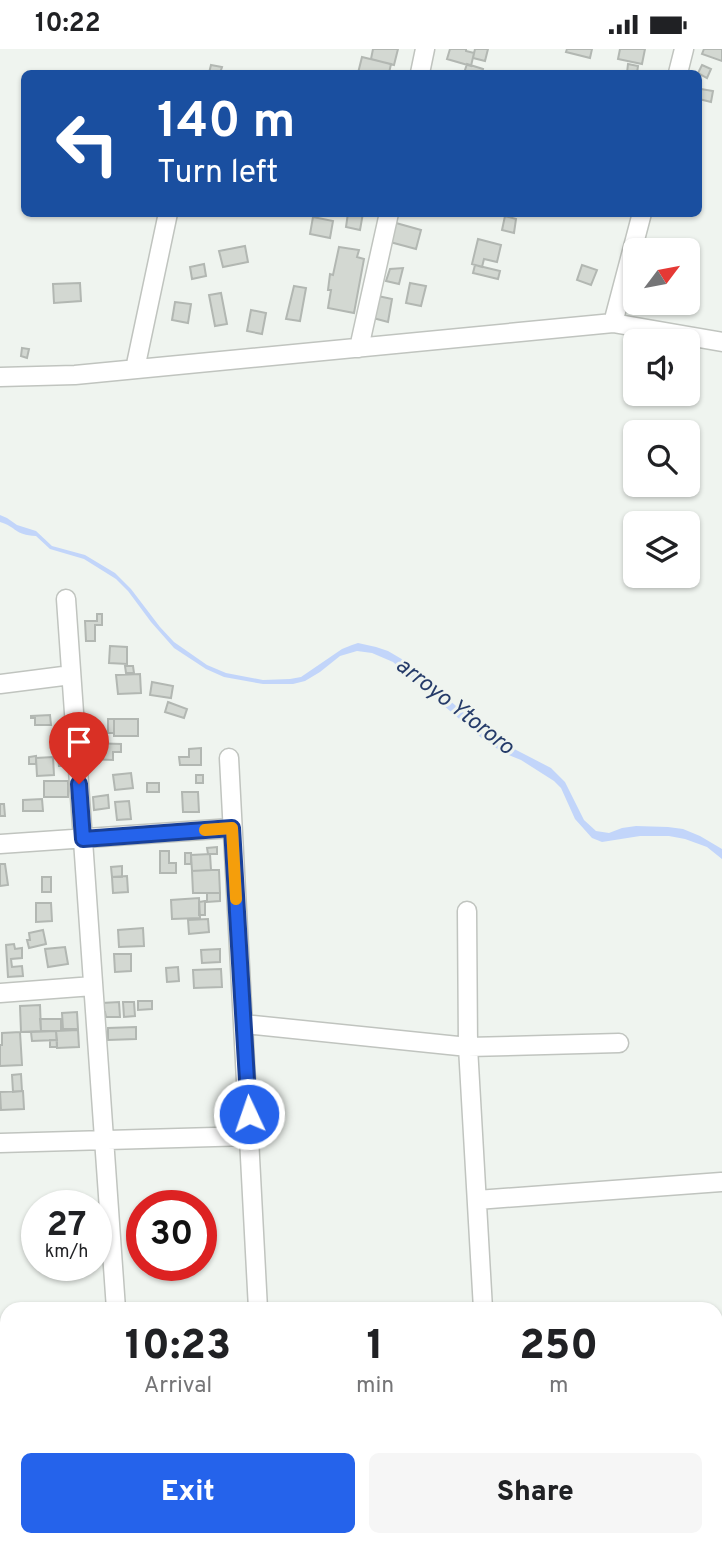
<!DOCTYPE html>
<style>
:root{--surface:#fff;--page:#f6f6f6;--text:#202124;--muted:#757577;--accent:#2563eb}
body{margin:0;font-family:Overpass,sans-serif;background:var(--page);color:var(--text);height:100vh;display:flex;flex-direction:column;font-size:26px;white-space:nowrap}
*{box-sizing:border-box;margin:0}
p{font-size:23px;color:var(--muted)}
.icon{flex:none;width:38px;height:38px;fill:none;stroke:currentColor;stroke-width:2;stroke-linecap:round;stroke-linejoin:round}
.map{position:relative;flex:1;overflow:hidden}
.drawer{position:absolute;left:0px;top:1253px;width:723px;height:245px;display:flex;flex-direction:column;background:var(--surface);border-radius:21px 21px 0 0;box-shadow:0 2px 5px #0004}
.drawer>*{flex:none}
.hud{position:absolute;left:21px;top:21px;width:681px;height:147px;border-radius:10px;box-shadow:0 2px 5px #0004;background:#1a4fa0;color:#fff;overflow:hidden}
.needle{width:46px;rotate:58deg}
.buttons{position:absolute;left:623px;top:189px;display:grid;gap:14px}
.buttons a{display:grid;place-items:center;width:77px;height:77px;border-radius:10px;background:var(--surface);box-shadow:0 2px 5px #0004;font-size:35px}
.speed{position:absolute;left:21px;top:1141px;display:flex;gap:14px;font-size:35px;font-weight:700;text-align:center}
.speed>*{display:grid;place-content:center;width:91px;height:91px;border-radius:50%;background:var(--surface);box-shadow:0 2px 5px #0004;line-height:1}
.speed small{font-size:18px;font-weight:400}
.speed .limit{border:10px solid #d22;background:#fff;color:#111}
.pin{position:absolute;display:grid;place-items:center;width:60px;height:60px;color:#fff;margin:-72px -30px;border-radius:50% 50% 50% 0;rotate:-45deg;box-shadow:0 0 7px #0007}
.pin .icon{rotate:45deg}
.me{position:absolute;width:77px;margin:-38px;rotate:357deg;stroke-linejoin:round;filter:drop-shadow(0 0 5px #0008)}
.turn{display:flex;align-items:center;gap:24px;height:147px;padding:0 21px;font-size:32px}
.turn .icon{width:91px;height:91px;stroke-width:2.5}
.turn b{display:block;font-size:49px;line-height:60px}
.eta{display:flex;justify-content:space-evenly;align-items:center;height:119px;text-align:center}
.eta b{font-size:42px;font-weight:800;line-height:49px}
.cta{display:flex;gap:14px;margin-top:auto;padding:14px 21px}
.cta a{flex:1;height:80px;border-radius:10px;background:var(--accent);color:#fff;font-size:28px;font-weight:800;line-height:80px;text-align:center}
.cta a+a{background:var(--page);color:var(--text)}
.status{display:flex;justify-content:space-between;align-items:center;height:49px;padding:0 35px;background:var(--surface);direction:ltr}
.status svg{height:19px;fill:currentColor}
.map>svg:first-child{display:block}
.water{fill:#c2d5fa}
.building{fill:#d3d8d2;stroke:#b2b7b2;stroke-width:2}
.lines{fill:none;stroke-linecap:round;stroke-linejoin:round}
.minor-casing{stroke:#c0c4bf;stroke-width:21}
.major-casing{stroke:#6f85af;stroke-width:26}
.minor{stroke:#fff;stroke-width:18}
.major{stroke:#bcd0f8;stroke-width:23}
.route-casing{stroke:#184099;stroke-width:18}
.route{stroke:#2563eb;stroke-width:12}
.slow{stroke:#f59e0b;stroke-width:12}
.labels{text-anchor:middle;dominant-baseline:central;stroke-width:6;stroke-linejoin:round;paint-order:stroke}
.water-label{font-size:23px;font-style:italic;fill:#253b69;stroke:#eff4ef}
</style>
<div class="status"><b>10:22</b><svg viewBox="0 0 49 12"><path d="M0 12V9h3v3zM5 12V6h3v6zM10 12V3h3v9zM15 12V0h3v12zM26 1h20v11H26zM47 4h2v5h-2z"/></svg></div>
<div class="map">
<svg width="722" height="1498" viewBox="0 0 722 1498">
<rect width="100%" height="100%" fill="#eff4ef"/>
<path class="water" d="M0 466 7 469 17 476 36 482 52 497 85 506 115 524 131 540 160 578 174 593 207 616 226 624 263 631 290 630 301 628 342 600 352 596 358 594 376 598 388 602 405 612 481 679 501 693 551 719 565 733 584 771 596 782 609 784 622 779 636 777 668 778 683 780 700 787 722 800V810L707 798 685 790 669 787H640L602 793 592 789 575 770 561 739 554 732 521 711 504 704 485 692 393 613 372 604 357 602 340 607 320 623 305 632 293 635H263L224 628 206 620 174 599 151 573 128 542 116 530 84 510 50 500 36 487C14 486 17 478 0 473Z"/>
<path class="building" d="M373 0H398L394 16 371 10Z
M450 0H466V2L474 4 471 17 447 10Z
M475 0H488L485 12 473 9Z
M567 0H592L590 9 566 3Z
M620 0H645L642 15 618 10Z
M704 0H722V12L702 5Z
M362 8 391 15 389 24H358Z
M467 15 483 20 482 24H464Z
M628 15 638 17 637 24H627Z
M211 16 222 18 220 24H209Z
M702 16 711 20 707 29 698 24Z
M701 40 713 42 711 53 699 50Z
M348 164H363L360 181 346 178Z
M505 167 516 170 514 184 502 181Z
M313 168 333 172 330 189 310 185Z
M396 174 421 181 416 200 390 193Z
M478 190 501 196 497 213 484 210 482 218 472 215Z
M245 197 248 213 223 218 219 202Z
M339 198 359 201 357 208 364 210 354 264 328 259 331 241H328L330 225 333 226Z
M204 215 206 227 192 230 190 218Z
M475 216 500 222 498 230 473 224Z
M582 216 597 221 591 236 577 231Z
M403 219 399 235 386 232 390 220Z
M80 234 81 252 54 254 53 235Z
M410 234 426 237 421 257 406 254Z
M294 237 306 239 300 272 286 270Z
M221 244 227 275 215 277 209 246Z
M378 247 392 250 388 273 373 269Z
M175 253 191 255 188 274 172 271Z
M251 261 266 264 262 285 247 282Z
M22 299 29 300 27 309 21 307Z
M97 565H102V576H95V592H86L85 572H97Z
M110 597 127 598V615L109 614Z
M125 617H133L134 624H126Z
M140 625 141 644 118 645 116 626Z
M152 633 173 637 171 649 150 646Z
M168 653 187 660 184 669 165 663Z
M50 666 51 676H35V669H31V667Z
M108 670H114V684H108Z
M114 670H138V687H114Z
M88 694 121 695V703H113V711L87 710Z
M201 699V716H180L179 708H189V700Z
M36 707V715H29V708Z
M53 708 54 726 37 727 36 709Z
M58 709H65V717H59Z
M131 724 133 739 115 741 113 726Z
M196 726H203V734H196Z
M44 732H68V748H44Z
M147 734H159V743H147Z
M182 743H198L199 763H183Z
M108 746 109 759 94 761 93 748Z
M42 750 43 762H23V751Z
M129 752 131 770 117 771 115 753Z
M0 755H4L5 767H0Z
M217 798V805H208L207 799Z
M160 802H169V814H176V824H160Z
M185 804H191V815H185Z
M210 805 211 821 192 822 191 806Z
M0 815H5L8 836 0 837Z
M122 817V828H112L111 818Z
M211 821H219L220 844H193L192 822Z
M127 827 128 843 113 844 112 828Z
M42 828H51V843H42Z
M207 844H220V852L207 853Z
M199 849 200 869 172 870 171 851Z
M205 852V866H199V853Z
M36 854H51L52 872 36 873Z
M208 870 209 883 189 885 188 871Z
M143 879 144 897 119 898 118 881Z
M43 881 46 895 29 899 27 891H30L29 884Z
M14 895 15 900 22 899V909L11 910 12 918 22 917 23 927 8 928 6 896Z
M65 898 68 915 48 918 45 900Z
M220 900V913L202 914 201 901Z
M114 905H131V922L115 923Z
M178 918 179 932 167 933 166 919Z
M221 920 222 938 194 939 193 921Z
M138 952H152V960L138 961Z
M119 953 120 968H106L105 963H103L102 954Z
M123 953H134L135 967 124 968Z
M40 956 41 982 21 983 20 957Z
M77 963 78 980H63L62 964Z
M40 970H61V982H41Z
M136 978V990L108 991V979Z
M78 981 79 998 57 999 56 982Z
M56 982 57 991 32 992 31 983Z
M20 983 22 1016 0 1017V996H2V984Z
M50 991H57V998H50Z
M21 1025 22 1042 13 1043 12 1026Z
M23 1042 24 1060 1 1061 0 1043Z
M7 1419V1439L1 1437Z"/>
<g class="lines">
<defs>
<path id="minor" d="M420 24 425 0
M678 24 684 0
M613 274 642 164
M359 299 389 164
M135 320 168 164
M0 328 75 326 613 274 722 293
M66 550 116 1260
M0 635 71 626
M229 709 258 1260
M0 795 232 779
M467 862 468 998 483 1260
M0 944 93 937
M244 975 468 998 619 994
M0 1094 250 1087
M477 1151 721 1133
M716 1303H722
M105 1491 129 1494 131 1491
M153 1491 160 1493
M495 1491V1498
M669 1491V1498
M348 1498V1491"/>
<path id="major" d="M0 1391 7 1392
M716 1490 722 1491"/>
</defs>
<use href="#minor" class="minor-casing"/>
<use href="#major" class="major-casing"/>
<use href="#minor" class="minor"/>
<use href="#major" class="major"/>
</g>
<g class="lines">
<defs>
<path id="route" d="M79 735 83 790 232 779 249 1065"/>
</defs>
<use href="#route" class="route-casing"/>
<use href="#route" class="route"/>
<path class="slow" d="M205 781 232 779 236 850"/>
</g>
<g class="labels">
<g class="water-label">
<text transform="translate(454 658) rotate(38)">arroyo Ytororo</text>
</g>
</g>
</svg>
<div class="buttons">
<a><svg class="needle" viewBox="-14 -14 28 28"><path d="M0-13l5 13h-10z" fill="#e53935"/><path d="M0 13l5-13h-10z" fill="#757577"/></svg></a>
<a><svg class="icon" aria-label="sound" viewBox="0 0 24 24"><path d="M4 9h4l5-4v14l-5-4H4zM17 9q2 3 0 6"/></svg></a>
<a><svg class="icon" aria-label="search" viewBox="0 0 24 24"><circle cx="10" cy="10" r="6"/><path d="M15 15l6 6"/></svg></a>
<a><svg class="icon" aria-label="layers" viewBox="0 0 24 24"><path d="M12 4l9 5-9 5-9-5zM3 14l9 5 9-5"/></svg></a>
</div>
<div class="speed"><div>27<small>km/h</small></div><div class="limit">30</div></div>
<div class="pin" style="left:79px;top:735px;background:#d93025"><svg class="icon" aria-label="arrive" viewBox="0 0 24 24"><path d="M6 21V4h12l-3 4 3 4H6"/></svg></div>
<svg class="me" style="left:249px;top:1065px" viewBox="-20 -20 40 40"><circle r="17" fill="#2563eb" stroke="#fff" stroke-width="3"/><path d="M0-11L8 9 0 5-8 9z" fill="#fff"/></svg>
<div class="hud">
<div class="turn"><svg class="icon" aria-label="left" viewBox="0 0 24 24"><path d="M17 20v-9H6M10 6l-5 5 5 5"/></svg><div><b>140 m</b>Turn left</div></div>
</div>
<section class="drawer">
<div class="eta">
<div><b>10:23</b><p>Arrival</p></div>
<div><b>1</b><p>min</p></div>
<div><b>250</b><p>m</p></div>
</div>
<div class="cta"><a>Exit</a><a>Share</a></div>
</section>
</div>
